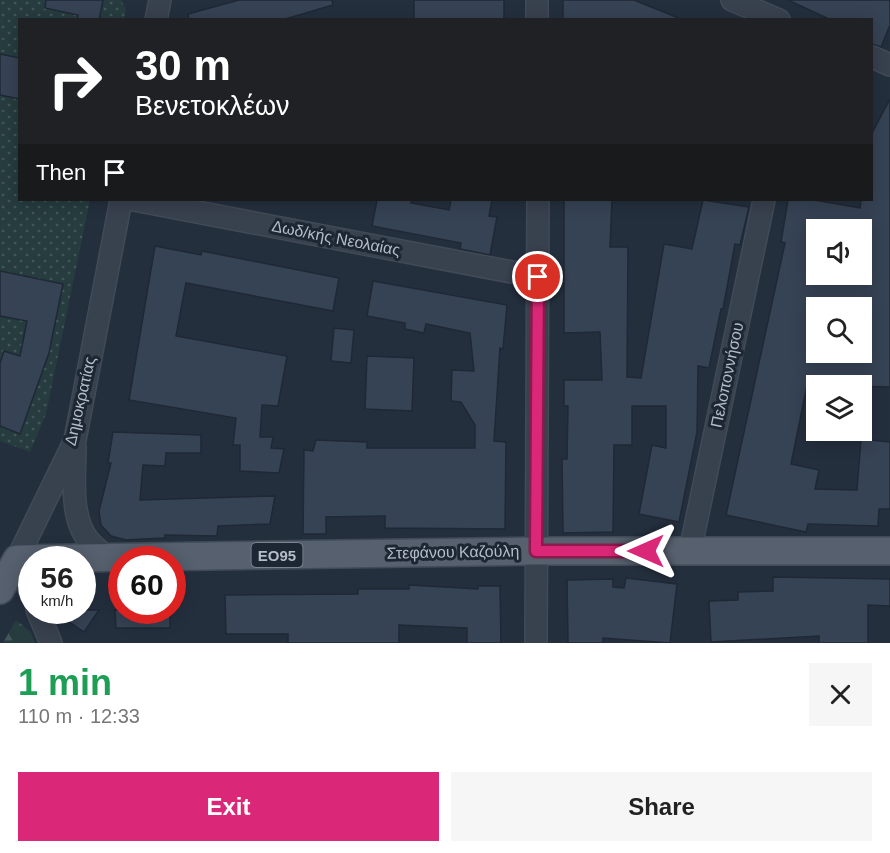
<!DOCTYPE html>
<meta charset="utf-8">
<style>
:root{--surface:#fff;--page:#f6f6f6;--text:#222;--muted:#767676;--accent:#db2777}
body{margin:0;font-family:Helvetica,sans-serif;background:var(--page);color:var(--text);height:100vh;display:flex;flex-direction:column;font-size:22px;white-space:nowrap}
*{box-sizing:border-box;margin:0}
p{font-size:20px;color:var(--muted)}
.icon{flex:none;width:33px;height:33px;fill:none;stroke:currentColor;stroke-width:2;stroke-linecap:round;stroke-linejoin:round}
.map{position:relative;height:643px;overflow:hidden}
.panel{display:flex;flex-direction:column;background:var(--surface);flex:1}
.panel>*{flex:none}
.guide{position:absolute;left:18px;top:18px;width:855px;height:183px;border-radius:0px;box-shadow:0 3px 15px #0003;background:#202124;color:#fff;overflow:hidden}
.fabs{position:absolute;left:806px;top:219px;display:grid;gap:12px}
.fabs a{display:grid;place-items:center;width:66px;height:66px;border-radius:0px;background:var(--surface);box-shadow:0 3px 15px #0003;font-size:30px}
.speed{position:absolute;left:18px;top:546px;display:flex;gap:12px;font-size:30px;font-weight:700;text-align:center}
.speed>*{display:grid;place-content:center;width:78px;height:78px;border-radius:50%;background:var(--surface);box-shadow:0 3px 15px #0003;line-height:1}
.speed small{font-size:15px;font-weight:400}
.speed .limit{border:9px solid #d22;background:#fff;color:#111}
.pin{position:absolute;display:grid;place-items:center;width:51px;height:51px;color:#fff;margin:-26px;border:3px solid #fff;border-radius:50%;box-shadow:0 2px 6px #0007}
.me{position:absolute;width:66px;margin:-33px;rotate:270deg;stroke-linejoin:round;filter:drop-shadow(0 0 4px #0008)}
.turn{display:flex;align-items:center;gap:21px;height:126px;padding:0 18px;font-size:27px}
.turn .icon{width:78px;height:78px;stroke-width:2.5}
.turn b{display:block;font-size:42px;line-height:51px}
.then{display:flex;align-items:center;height:57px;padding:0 18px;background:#0003;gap:12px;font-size:22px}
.round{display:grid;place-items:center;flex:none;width:63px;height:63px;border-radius:0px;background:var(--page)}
.overview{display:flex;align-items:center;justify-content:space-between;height:102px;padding:0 18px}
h1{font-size:36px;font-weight:600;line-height:45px;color:#1e9e55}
.cta{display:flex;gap:12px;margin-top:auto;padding:12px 18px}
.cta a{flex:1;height:69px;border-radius:0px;background:var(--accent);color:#fff;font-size:24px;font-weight:600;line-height:69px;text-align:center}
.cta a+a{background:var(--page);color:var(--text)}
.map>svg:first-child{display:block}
.grass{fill:url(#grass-dots)}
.forest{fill:url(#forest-firs)}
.building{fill:#364354;stroke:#1f2835;stroke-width:1.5;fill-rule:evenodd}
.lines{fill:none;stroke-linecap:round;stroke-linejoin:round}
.minor-casing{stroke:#414a57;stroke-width:24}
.major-casing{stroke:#414a57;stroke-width:30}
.minor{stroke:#38414e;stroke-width:21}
.major{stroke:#56606e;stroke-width:27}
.route-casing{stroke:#8e194d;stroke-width:15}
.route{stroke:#db2777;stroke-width:10}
.labels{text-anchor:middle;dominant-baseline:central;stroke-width:6;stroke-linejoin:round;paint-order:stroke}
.shield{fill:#1d2633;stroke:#878f9c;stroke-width:1.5}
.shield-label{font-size:15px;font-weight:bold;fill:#b4bcc9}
.street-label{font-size:16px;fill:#b4bcc9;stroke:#1d2633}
</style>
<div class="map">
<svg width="890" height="643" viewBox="0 0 890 643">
<defs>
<pattern id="grass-dots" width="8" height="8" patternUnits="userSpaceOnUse" patternTransform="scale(1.5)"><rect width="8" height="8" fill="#263c3f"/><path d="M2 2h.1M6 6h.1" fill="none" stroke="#435659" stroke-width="1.8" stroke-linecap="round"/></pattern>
<pattern id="forest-firs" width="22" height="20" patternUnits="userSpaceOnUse" patternTransform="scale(1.5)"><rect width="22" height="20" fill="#263c3f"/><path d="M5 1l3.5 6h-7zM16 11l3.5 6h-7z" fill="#435659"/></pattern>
</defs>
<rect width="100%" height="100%" fill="#242f3e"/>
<path class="grass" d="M0 0H121L126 9 124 19 20 20V200H90L46 414 30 452 0 441Z"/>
<path class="forest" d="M16 620 31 632 35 643H3Z"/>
<path class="building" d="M46 0H103L99 20H77L78 15 45 8Z
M239 0H332L333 5 282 20H189L188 14Z
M414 0H504V20H414Z
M563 0H634L681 19 563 20Z
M788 0H890V25L881 47 872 44V20H831Z
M0 54 20 58V99L0 95Z
M890 99V387L844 386 809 376 791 464 819 470 815 489 857 490 861 439 890 442V509H879L878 526 808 524 806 532 726 515 785 243 781 242 788 200H814L860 208 861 200H872V133ZM816 230H861V274H854L853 283 816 275ZM816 308H861V352H816Z
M377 200H412L411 203 449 210 451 200H492L489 216 497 217 490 255 460 249 461 243 372 226Z
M564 200H612L610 247H628L627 377 641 378 664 244 692 249 703 200 749 207 740 245 735 244 723 309H721L709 368 698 366 697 432 679 522 639 514 652 445 666 448V406H632V445H614L613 532 563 533 562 459H567L568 406H564V380H602L600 332 564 333Z
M155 246 201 255 202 251 339 278 333 311 186 283 176 336 287 356 278 406 262 405 260 437H273L271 448 284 449 279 473 240 471V445H233L236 418 129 400Z
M0 271 63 284 49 353 20 434 0 426V363L4 351 20 356 27 321 0 316Z
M373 281 507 305 503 349 500 348 494 441 506 442 505 529 385 528V516L326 517V534H303L304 450 313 451 316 440 367 442V448H475V425L461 402 451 401 452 370 474 371 470 333 426 324 424 333 405 329V323L367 316Z
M334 328 354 330 351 363 331 361Z
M367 356 414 358 412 411 365 409Z
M113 432 201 435V453H166L165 466 143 465 140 500 275 496 270 524 218 526 217 536 165 535V538L126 540 111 536 101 525 99 511 111 463H108Z
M773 577 890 579V606L868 605V643H819V636L711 642 709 601 738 600V592L773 591Z
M626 578 677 584 670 643 603 638V643H568L567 580 613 579V587L624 588Z
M409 585 478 589V586H500L501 643H467V628L399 625V643H288V634H226L225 595 358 594V589H409Z
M52 610H99L84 632Z
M115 610 170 611V628H116Z"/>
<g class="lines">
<defs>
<path id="minor" d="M537 0V20
M732 0 779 20
M156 20 160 0
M872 57 890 65
M134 200 538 277
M75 447C75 476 69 519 90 542 95 548 102 553 108 558
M690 551 764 200
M32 596 17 559 75 440 121 200
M37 610 51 643
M536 643 538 200"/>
<path id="major" d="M0 590 17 559 536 551H890"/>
</defs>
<use href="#minor" class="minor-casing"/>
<use href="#major" class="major-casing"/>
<use href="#minor" class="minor"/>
<use href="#major" class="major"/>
</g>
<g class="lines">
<defs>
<path id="route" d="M538 277 536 551H646"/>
</defs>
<use href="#route" class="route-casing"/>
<use href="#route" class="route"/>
</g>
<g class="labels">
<rect class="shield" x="251.5" y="543" width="51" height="24" rx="4.5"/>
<g class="shield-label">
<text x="277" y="555">ΕΟ95</text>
</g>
<g class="street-label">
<text transform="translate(336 238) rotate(11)">Δωδ/κής Νεολαίας</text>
<text transform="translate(727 375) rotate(-78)">Πελοποννήσου</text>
<text transform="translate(80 401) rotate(-77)">Δημοκρατίας</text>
<text transform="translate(453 552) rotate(-1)">Στεφάνου Καζούλη</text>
</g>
</g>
</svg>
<div class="fabs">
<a><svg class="icon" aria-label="sound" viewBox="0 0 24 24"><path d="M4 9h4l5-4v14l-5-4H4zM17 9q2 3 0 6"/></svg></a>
<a><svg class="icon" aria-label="search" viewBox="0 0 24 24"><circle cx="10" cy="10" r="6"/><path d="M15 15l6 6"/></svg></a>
<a><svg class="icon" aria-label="layers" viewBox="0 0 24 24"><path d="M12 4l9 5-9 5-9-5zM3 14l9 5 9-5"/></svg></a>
</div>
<div class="speed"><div>56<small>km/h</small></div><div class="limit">60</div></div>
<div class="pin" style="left:538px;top:277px;background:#d93025"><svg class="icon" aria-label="arrive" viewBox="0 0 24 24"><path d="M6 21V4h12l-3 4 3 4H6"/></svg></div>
<svg class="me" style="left:646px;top:551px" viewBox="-20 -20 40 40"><path d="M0-17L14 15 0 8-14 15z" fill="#db2777" stroke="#fff" stroke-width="4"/></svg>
<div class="guide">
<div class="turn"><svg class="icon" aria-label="right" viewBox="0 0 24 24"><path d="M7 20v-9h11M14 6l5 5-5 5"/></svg><div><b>30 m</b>Βενετοκλέων</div></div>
<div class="then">Then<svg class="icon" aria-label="arrive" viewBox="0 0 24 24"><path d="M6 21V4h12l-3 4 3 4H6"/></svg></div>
</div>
</div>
<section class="panel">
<div class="overview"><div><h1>1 min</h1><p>110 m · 12:33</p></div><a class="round"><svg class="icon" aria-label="close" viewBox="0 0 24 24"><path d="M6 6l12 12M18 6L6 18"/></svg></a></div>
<div class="cta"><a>Exit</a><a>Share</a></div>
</section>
